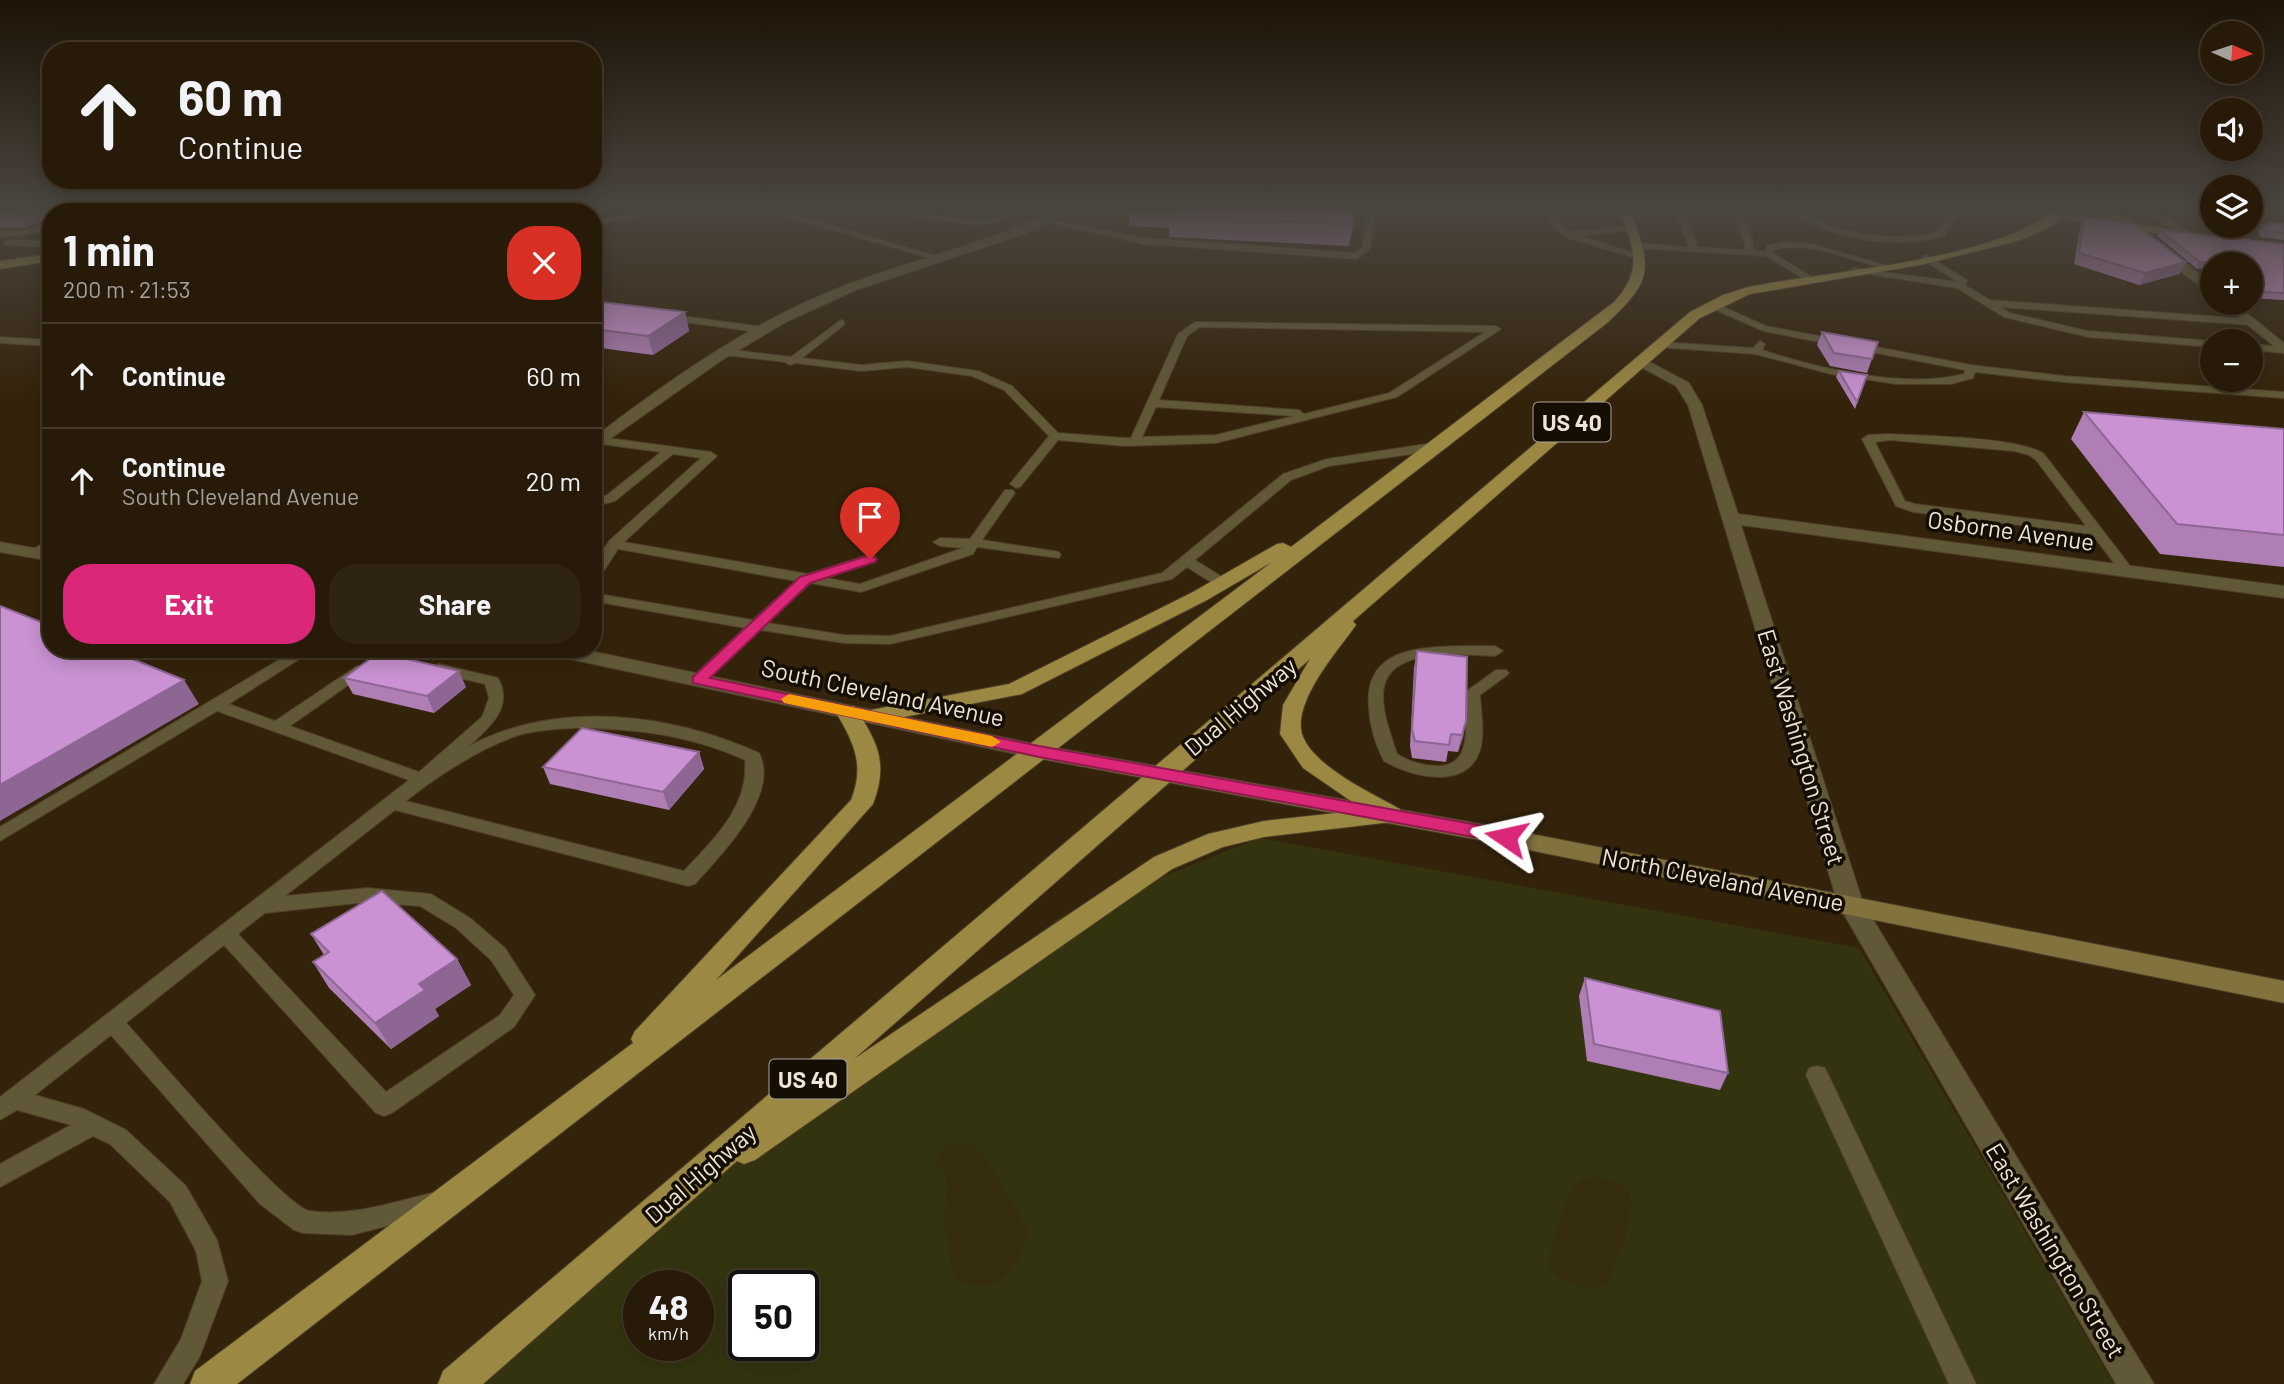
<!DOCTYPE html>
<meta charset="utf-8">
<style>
:root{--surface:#271a08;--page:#2f2312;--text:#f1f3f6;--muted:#a4a19c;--line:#433829;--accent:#db2777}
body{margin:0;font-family:Barlow,sans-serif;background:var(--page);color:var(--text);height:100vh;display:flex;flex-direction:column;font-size:26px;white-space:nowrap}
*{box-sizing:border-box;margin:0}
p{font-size:23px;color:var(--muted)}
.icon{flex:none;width:38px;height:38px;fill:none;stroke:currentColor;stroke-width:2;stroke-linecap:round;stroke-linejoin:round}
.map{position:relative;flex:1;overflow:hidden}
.side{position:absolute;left:42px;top:203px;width:560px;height:455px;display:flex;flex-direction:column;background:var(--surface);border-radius:28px;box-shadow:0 4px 18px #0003,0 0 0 2px var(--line)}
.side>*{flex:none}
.top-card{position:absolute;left:42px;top:42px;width:560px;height:147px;border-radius:28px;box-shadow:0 4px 18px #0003,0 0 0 2px var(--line);background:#271a08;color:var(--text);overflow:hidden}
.needle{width:46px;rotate:93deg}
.buttons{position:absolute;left:2200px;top:21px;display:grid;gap:14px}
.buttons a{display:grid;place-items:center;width:63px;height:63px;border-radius:50%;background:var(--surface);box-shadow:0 4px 18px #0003,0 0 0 2px var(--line);font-size:35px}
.speed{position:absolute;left:623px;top:1270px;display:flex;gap:14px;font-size:35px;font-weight:700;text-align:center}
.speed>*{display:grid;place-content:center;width:91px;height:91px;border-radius:50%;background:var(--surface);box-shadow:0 4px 18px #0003,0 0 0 2px var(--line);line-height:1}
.speed small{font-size:18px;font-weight:400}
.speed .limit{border:4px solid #111;border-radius:10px;background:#fff;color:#111}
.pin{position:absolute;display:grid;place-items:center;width:60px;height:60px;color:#fff;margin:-72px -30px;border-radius:50% 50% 50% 0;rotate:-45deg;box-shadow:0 0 7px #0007}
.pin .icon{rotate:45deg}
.me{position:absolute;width:77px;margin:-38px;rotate:281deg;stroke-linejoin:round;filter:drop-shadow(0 0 5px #0008)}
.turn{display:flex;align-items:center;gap:24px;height:147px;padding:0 21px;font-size:32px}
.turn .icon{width:91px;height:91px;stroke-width:2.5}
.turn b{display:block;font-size:49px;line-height:60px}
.round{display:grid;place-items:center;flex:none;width:74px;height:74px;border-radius:28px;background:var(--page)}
.overview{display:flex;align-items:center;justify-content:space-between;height:119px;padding:0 21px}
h1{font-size:42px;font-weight:700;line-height:52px}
.primary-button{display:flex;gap:14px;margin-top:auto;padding:14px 21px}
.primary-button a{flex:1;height:80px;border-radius:28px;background:var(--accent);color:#fff;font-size:28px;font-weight:700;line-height:80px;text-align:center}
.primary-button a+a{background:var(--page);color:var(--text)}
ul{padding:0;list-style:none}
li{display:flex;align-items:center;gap:21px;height:105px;padding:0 21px;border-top:2px solid var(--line)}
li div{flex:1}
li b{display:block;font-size:26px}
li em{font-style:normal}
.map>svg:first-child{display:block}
.green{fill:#33340f;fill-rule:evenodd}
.sand{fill:#362d0d}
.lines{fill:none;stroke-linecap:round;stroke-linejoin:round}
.lane-casing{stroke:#4e3e27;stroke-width:2}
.street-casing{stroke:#4e3e27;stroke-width:2}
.secondary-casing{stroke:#4e3e27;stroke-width:2}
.primary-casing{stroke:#4e3e27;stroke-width:2}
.lane{fill:#615838;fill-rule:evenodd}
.street{fill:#615838;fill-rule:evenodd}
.secondary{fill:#82733e;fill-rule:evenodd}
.primary{fill:#9b8842;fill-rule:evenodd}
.wall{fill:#ae7eb5}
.shaded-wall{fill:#8d6694}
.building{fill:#ca92d3;stroke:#8d6694;stroke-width:2}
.route{fill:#db2777;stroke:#8e194d;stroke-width:2}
.slow{fill:#f59e0b}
.labels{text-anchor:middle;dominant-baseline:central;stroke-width:7;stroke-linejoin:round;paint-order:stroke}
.shield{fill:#150e05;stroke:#aea497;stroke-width:2}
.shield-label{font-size:23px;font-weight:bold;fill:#efe4d6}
.street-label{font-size:24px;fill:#efe4d6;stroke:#150e05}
</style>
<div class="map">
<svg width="2284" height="1384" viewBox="0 0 2284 1384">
<rect width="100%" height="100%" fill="#34230b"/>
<path class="green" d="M1260 838 1859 948 2114 1384H446L792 1117 1060 917ZM639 1286H698V1346H639ZM744 1286H803V1346H744Z"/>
<path class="sand" d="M970 1144 982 1152 1029 1231C1018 1269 998 1300 954 1280L944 1221 947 1185 944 1173 935 1162 945 1145Z
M1594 1176C1636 1182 1635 1200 1626 1235 1620 1253 1615 1269 1605 1286 1583 1293 1563 1284 1549 1267 1550 1248 1563 1201 1575 1186 1580 1180 1587 1178 1594 1176Z"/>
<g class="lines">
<defs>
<path id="lane" d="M97 206H109L97 212H85Z
M683 206H703L593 225V220Z
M750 206H764L943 258 936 260Z
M843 206H867L975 221 993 218 1014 206H1024L998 222 975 225Z
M1368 206H1376L1370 249 1357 259 1144 244 1043 221 1047 219 1144 238 1355 253 1362 248Z
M1547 206H1555L1559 222 1570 232 1634 226V230H1631L1581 236 1643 256 1639 259 1565 237 1551 223Z
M1673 206H1681L1698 247 1741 250 1746 248 1733 212V206H1741C1741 223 1755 235 1753 250L1765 251 1767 246 1783 242 1812 244 1888 266 1884 269C1848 259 1811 241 1774 250L1773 253 1812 277 1814 279 1809 282 1766 256 1634 248V244L1637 243 1689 247Z
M1803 206H1812L1805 213C1836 234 1903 244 1939 231L1949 212 1930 206 1952 208 1961 206 1945 235C1902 250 1835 241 1797 215Z
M2127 206H2147L2193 235 2186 237 2142 210Z
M51 222V227L24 236 0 237V231H23Z
M8 240 51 241V247L5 245 4 243Z
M1926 255 1967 280 1966 286 1990 300 2250 319 2255 322 2250 325 2000 307 2010 313 2088 331 2213 341 2212 347 2088 337 2004 317 1957 288 1848 271 1853 268 1958 282 1923 260V256Z
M1712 302 1766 326 1971 365 2064 376 2284 392V398L2064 382 1975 372 1973 378 1951 384H1896L1831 374 1755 354 1657 347V343L1661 342 1753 348 1760 341 1765 344 1762 350C1819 369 1905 389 1964 374L1965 370 1763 331 1709 307 1707 305Z
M666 314 764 327 769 330 764 333 663 319V315Z
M841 320 844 321V325L802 358 861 365 907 361 978 371 1012 386 1058 433 1125 438H1131L1178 334 1195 322 1496 326 1501 329 1397 397 1216 443 1125 446 1058 440 1020 487 1016 488 1010 484 1049 436 1004 390 972 376 907 367 861 371 795 363 790 365 785 362 725 355 720 352 725 349 791 357ZM1200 327 1485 332 1389 393 1304 414 1299 410 1159 400 1187 336ZM1156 407 1294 416 1216 435 1142 437Z
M0 337 51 340V346L0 343Z
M2250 344 2284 347V353L2250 350Z
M1890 434C1924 436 2020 437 2044 454L2134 571 2132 574H2122L2092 534 1913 512 1896 506 1862 439 1868 435ZM1890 440 2014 451 2029 455 2036 460 2086 526 1915 504 1905 501 1875 442Z
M593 436 711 452 717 456 624 542 808 574 865 556H875L877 559 875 562 826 578 860 584 963 548 940 546 933 542 940 538 970 539 1005 490H1013L1015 493 982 540 1054 551 1059 552 1061 555 1059 558 977 547 973 554 861 592 810 583 768 623 844 635 890 636 1162 573 1283 474 1327 459 1433 443 1439 447 1433 451 1329 466 1291 480 1195 560 1227 580 1229 583 1227 586H1217L1187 567 1172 579 890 644 844 643 760 630 704 683H692L690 680 692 677 745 628 593 601V593L753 620 796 581 618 549 598 580 593 581V566L609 541 701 458 673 454 615 501 593 507V499L607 495 661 452 593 443Z
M51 539V549L33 557 26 553Z
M1464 646H1495L1503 651 1495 656C1461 655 1384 645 1383 695 1383 715 1391 735 1397 754 1410 762 1424 766 1439 766 1475 765 1465 717 1464 693L1496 670H1506L1509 673 1506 676 1480 695C1481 713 1485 732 1480 750 1467 791 1411 777 1384 761 1376 746 1370 726 1369 709 1363 648 1418 647 1464 646Z
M297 649H315L229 704 275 721 357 666H367L370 669 367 672 290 726 419 772 482 717 489 698 485 684 434 672 431 669 434 666 439 664 498 678C514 707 490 727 469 746 557 699 671 713 759 753 781 795 720 856 695 884L688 886 395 810 285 896 367 888 431 894 470 918 505 948 535 995 514 1027 392 1113 384 1116 376 1113 224 945 126 1023C153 1052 284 1207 310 1211 351 1217 393 1202 432 1193L440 1196 444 1204 440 1212 352 1235 303 1233 294 1230 260 1204 111 1035 35 1095 84 1109 126 1130 186 1186 217 1240 228 1281 200 1356 183 1384H154L181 1339 202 1281 196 1251 170 1202 110 1144 93 1136 0 1187V1164L71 1125 17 1110 0 1120V1097L409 780 217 711 0 841V827ZM574 728C633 728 690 735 745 760 749 807 714 839 684 871L406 801C437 776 482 747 519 735 537 730 556 729 574 728ZM367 902 420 906 456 928 491 960 514 995 500 1015 386 1092 238 934 265 913Z
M1817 1066 1825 1068 1976 1384H1949L1806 1075 1809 1068Z"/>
<path id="street" d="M312 206H328L317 212H301Z
M1064 206H1078L1024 234 856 290 788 321 722 360 593 451V438C672 378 755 319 849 284 920 257 996 241 1064 206Z
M2093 206C2126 206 2185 264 2212 285V295Z
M2220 303H2234L2284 343V354Z
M1642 358 1689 383 1702 405 1738 514 2284 586V598L1741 525 1863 903 2154 1384H2116L1838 904 1688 405 1676 386 1637 365 1635 362Z
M0 542 51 551V561L0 552Z
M541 649H581L1039 745 1047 747 1050 752 1047 757 1039 759 551 655Z"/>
<path id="secondary" d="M377 206H404L382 212H355Z
M1982 206H2011L2188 232 2194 235 2188 238Z
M51 254V261L0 269V261Z
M1039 745 1480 824 2284 981V1003L1480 840 1031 757 1028 752 1031 747Z"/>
<path id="primary" d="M1619 206H1629C1650 267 1657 277 1607 323L237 1384H190L195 1371 633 1043 631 1039 635 1031 851 800C865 765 854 742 835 711L838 706H854C877 741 889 762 873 804L716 980 1272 562 1207 600 1022 694 873 723 865 721 862 716 865 711 1009 684 1193 592 1277 544 1283 543 1291 547 1614 302C1646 268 1631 245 1619 206Z
M2061 206H2073L2052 226 2018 241 1920 265 1750 294 1700 318 1353 621 1356 625C1340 647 1322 668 1310 692 1304 705 1298 720 1302 734 1312 766 1373 794 1400 809L1404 815 1400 821 1264 837 1223 847 1172 869 755 1160 744 1164 737 1161 483 1384H438L443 1371 1690 312 1723 295 1748 287C1833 270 1998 261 2061 206ZM1310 659 1283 705 1280 734 1303 768 1364 810 1264 821 1208 834 1154 857 854 1059Z"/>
</defs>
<use href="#lane" class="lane-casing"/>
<use href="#street" class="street-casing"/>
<use href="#secondary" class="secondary-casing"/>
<use href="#primary" class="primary-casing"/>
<use href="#lane" class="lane"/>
<use href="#street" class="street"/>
<use href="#secondary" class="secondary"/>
<use href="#primary" class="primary"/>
</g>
<path class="wall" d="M0 206H89L72 212H51L23 228 0 227Z
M119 206H259L244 212H163Z
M1129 206H1357L1349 246 1169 237V228L1129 226Z
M2085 217 2186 262 2179 274 2139 285 2074 264 2080 228Z
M2268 222 2284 224V240L2260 237 2259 232 2262 225 2266 226Z
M2160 230 2284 244V300L2250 298V264H2212V277L2200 268 2197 269 2157 236Z
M593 301 685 312 689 331 653 355 593 347Z
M1822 332 1878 342 1867 373 1830 366 1817 345Z
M1839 371 1867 375 1855 409 1836 377Z
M2084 412 2284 429V567L2160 554 2071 439Z
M1417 651 1466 721 1458 752 1448 751 1446 762 1412 758 1410 746 1414 668Z
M344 678 466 687 434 713 353 694Z
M699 752 704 769 669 810 550 784 543 767Z
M311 934 457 959 471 985 435 1009 439 1016 391 1049 329 988 313 962 324 955Z
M1585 978 1728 1073 1720 1090 1587 1061 1579 996Z"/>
<path class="shaded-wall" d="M32 206H89L72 212H51V219L23 228 14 212Z
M218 206H259L244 212H220Z
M1355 206H1357L1349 246 1352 224Z
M2186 262 2179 274 2139 285 2145 273Z
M2200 262H2204L2200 268 2197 269Z
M685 312 689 331 653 355 648 336Z
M459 671 466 687 434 713 427 696Z
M184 680 199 704 0 821V785Z
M1466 721 1463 738 1458 752 1462 735Z
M699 752 704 769 669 810 663 792Z
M457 959 471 985 435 1009 439 1016 391 1049 375 1023 419 984Z"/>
<path class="building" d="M0 206H32L14 212 0 211Z
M1161 206H1355L1352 224 1169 216 1174 207Z
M2085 217 2134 224 2186 262 2145 273 2079 253Z
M2268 222 2284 224V233L2263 231 2262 225 2269 226Z
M2160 230 2284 244V293L2250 291V264H2212V268L2204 262H2200Z
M593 301 685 312 648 336 593 329Z
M1822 332 1878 342 1872 359 1834 353Z
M1839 371 1867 375 1857 402Z
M2084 412 2284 429V535L2177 524Z
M0 606 51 626V649H108L184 680 0 785Z
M1417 651 1467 657 1466 721 1462 735 1451 734 1449 745 1415 741 1412 729Z
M385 654 459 671 427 696 344 678 374 656Z
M582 728 699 752 663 792 543 767Z
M382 891 457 959 419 984 425 990 375 1023 313 962 329 952 311 934Z
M1585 978 1720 1011 1728 1073 1594 1044Z"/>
<linearGradient id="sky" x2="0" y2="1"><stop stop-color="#1d1306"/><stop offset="0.52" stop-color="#4a453f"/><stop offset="1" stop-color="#4a453f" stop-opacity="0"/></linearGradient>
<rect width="2284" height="400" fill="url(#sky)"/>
<path class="route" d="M870 555 877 559 875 562 810 583 710 678 1039 746 1506 830 1515 837 1506 843 1039 757 693 683V677L800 577Z"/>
<path class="slow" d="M789 694 992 736 1001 742 992 747 784 703 781 699Z"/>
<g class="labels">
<g class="shield">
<rect x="1533.5" y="402.5" width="77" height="39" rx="5"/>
<rect x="769.5" y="1059.5" width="77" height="39" rx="5"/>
</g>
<g class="shield-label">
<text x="1572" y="422">US 40</text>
<text x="808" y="1079">US 40</text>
</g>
<g class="street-label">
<text transform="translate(2011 530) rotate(8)">Osborne Avenue</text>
<text transform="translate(883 692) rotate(12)">South Cleveland Avenue</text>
<text transform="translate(1240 706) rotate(-40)">Dual Highway</text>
<text transform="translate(1802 747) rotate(73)">East Washington Street</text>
<text transform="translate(1723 879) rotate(11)">North Cleveland Avenue</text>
<text transform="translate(700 1173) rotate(-41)">Dual Highway</text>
<text transform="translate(2056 1250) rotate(59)">East Washington Street</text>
</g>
</g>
</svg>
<div class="buttons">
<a><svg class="needle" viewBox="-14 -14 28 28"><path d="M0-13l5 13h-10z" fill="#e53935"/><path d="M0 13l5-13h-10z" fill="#a4a19c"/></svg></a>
<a><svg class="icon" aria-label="sound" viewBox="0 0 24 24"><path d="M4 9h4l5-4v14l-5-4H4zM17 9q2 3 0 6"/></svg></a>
<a><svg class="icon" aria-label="layers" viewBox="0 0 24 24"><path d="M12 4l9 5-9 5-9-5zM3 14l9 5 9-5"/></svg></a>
<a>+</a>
<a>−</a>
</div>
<div class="speed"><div>48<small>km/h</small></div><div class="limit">50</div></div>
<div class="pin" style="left:870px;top:559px;background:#d93025"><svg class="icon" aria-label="arrive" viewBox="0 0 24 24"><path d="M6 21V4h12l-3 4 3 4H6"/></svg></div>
<svg class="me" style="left:1506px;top:837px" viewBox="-20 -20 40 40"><path d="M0-17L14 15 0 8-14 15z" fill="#db2777" stroke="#fff" stroke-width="4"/></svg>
<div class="top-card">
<div class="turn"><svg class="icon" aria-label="ahead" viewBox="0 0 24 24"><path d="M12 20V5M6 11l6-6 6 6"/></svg><div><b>60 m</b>Continue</div></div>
</div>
<section class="side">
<div class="overview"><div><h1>1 min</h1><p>200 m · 21:53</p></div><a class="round" style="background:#d93025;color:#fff"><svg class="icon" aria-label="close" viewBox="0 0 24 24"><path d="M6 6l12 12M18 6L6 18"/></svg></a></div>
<ul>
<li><svg class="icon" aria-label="ahead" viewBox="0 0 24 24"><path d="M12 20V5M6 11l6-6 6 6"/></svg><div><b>Continue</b></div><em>60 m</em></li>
<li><svg class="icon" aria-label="ahead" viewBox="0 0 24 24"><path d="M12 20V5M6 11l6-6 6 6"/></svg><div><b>Continue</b><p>South Cleveland Avenue</p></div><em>20 m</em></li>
</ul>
<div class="primary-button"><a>Exit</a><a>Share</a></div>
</section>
</div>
